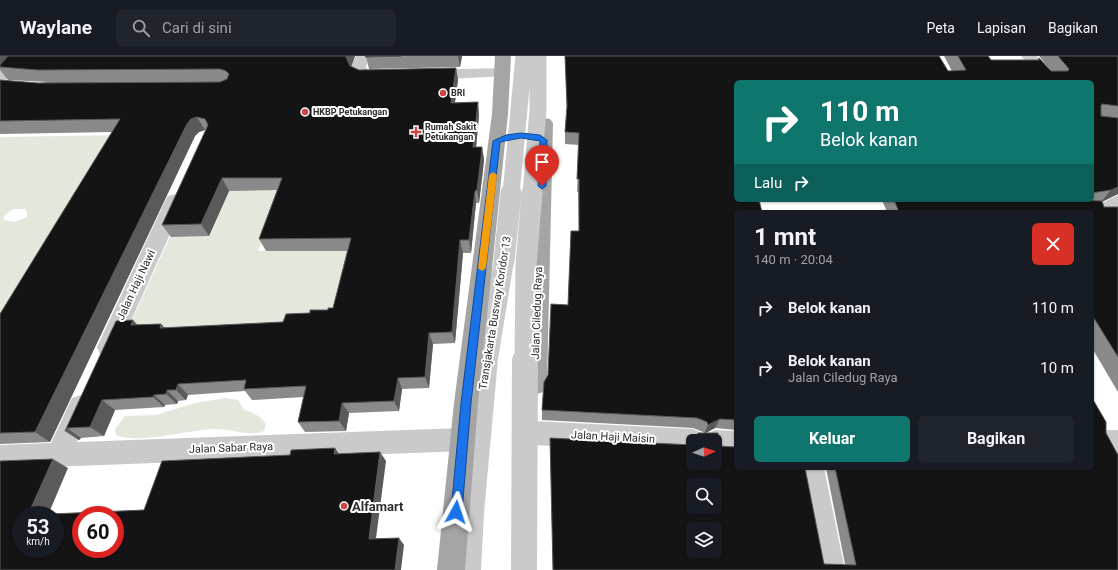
<!DOCTYPE html>
<html lang="id">
<meta charset="utf-8">
<style>
:root{--surface:#171b24;--page:#20242c;--text:#f1f3f6;--muted:#9ea1a6;--line:#363941;--accent:#0f766e}
body{margin:0;font-family:Roboto,sans-serif;background:var(--page);color:var(--text);height:100vh;display:flex;flex-direction:column;font-size:15px;white-space:nowrap}
*{box-sizing:border-box;margin:0}
p{font-size:13px;color:var(--muted)}
.icon{flex:none;width:22px;height:22px;fill:none;stroke:currentColor;stroke-width:2;stroke-linecap:round;stroke-linejoin:round}
.map{position:relative;flex:1;overflow:hidden}
.panel{position:absolute;left:734px;top:154px;width:360px;height:260px;display:flex;flex-direction:column;background:var(--surface);border-radius:6px;box-shadow:0 1px 3px #0004}
.panel>*{flex:none}
.top-card{position:absolute;left:734px;top:24px;width:360px;height:122px;border-radius:6px;box-shadow:0 1px 3px #0004;background:#0f766e;color:#fff;overflow:hidden}
.needle{width:26px;rotate:87deg}
.buttons{position:absolute;left:686px;top:378px;display:grid;gap:8px}
.buttons a{display:grid;place-items:center;width:36px;height:36px;border-radius:6px;background:var(--surface);box-shadow:0 1px 3px #0004;font-size:20px}
.speed{position:absolute;left:12px;top:450px;display:flex;gap:8px;font-size:20px;font-weight:700;text-align:center}
.speed>*{display:grid;place-content:center;width:52px;height:52px;border-radius:50%;background:var(--surface);box-shadow:0 1px 3px #0004;line-height:1}
.speed small{font-size:10px;font-weight:400}
.speed .limit{border:6px solid #d22;background:#fff;color:#111}
.pin{position:absolute;display:grid;place-items:center;width:34px;height:34px;color:#fff;margin:-41px -17px;border-radius:50% 50% 50% 0;rotate:-45deg;box-shadow:0 0 4px #0007}
.pin .icon{rotate:45deg}
.me{position:absolute;width:44px;margin:-22px;rotate:5deg;stroke-linejoin:round;filter:drop-shadow(0 0 3px #0008)}
.turn{display:flex;align-items:center;gap:14px;height:84px;padding:0 20px;font-size:18px}
.turn .icon{width:52px;height:52px;stroke-width:2.5}
.turn b{display:block;font-size:28px;line-height:34px}
.then{display:flex;align-items:center;height:38px;padding:0 20px;background:#0003;gap:8px;font-size:15px}
.round{display:grid;place-items:center;flex:none;width:42px;height:42px;border-radius:6px;background:var(--page)}
.summary{display:flex;align-items:center;justify-content:space-between;height:68px;padding:0 20px}
h1{font-size:24px;font-weight:700;line-height:30px}
.button{display:flex;gap:8px;margin-top:auto;padding:8px 20px}
.button a{flex:1;height:46px;border-radius:6px;background:var(--accent);color:#fff;font-size:16px;font-weight:700;line-height:46px;text-align:center}
.button a+a{background:var(--page);color:var(--text)}
ul{padding:0;list-style:none}
li{display:flex;align-items:center;gap:12px;height:60px;padding:0 20px}
li div{flex:1}
li b{display:block;font-size:15px}
li em{font-style:normal}
header{display:flex;align-items:center;gap:24px;box-sizing:border-box;height:56px;padding:0 20px;background:var(--surface);border-bottom:1px solid var(--line)}
header strong{font-size:19px}
nav{display:flex;gap:22px;margin-inline-start:auto;font-size:14px}
.search{width:280px;height:36px;background:var(--page);display:flex;align-items:center;gap:10px;box-sizing:border-box;padding:0 14px;border-radius:6px;color:var(--muted);font-size:15px}
.map>svg:first-child{display:block}
.green{fill:#e2e9dc;fill-rule:evenodd}
.lines{fill:none;stroke-linecap:round;stroke-linejoin:round}
.minor{fill:#cacaca;fill-rule:evenodd}
.major{fill:#a5a5a5;fill-rule:evenodd}
.minor-bridge-far2{stroke:#cacaca;stroke-width:17}
.minor-bridge-far1{stroke:#cacaca;stroke-width:21}
.minor-bridge{stroke:#cacaca;stroke-width:26}
.wall{fill:#8a8a8a;fill-rule:evenodd}
.shaded-wall{fill:#5a5a5a}
.building{fill:#141414;stroke:#5a5a5a;fill-rule:evenodd}
.route{fill:#1a73e8;stroke:#114b97}
.slow{fill:#f59e0b}
.poi-dot{fill:#d04443;stroke:#fff;stroke-width:1.5}
.labels{text-anchor:middle;dominant-baseline:central;stroke-width:4;stroke-linejoin:round;paint-order:stroke}
.far-poi-label{font-size:9px;font-weight:bold;fill:#2d2d2d;stroke:#fff;text-anchor:start}
.street-label{font-size:11px;fill:#2d2d2d;stroke:#fff}
.near-poi-label{font-size:13px;font-weight:bold;fill:#2d2d2d;stroke:#fff;text-anchor:start}
</style>
<header>
<strong>Waylane</strong>
<div class="search"><svg class="icon" aria-label="search" viewBox="0 0 24 24"><circle cx="10" cy="10" r="6"/><path d="M15 15l6 6"/></svg>Cari di sini</div>
<nav><a>Peta</a><a>Lapisan</a><a>Bagikan</a></nav>
</header>
<div class="map">
<svg width="1118" height="514" viewBox="0 0 1118 514">
<rect width="100%" height="100%" fill="#fff"/>
<path class="green" d="M127 79 0 294V81ZM13 153H25L27 156V161L14 166 4 164V160Z
M231 128 293 133 269 188H261L258 195 355 194 340 263 126 277 170 181 210 180Z
M225 342 238 344 244 354C253 356 260 360 266 368L264 375C248 381 233 373 216 373 190 373 138 389 116 379L115 373 125 360 156 359 195 347Z"/>
<g class="lines">
<path class="minor" d="M11 0H28L6 24 0 26V12Z
M356 0H368L370 3 366 10 367 14 390 17 392 20 390 23 384 25 354 21 350 10Z
M1021 0H1037L1059 26H1043Z
M501 12 507 14 509 17 507 20 427 24 421 22 419 19 421 16 427 14Z
M175 138 182 140 185 145 119 291 116 298 108 301 100 298 97 291 165 145 168 140Z
M1118 139V155L1104 162H1092V156H1071L1074 151 1100 148Z
M504 197 511 199 514 205 498 303 484 457 481 514H453L456 457 464 395 0 413V389L51 387 72 342 81 339 90 342 93 350 77 386 462 372 466 374 474 303 494 205 497 199Z
M533 365 693 373 702 377 704 382 706 378 715 374 736 375V399L715 398V385H693V397L533 389 524 385 520 377 524 369Z
M1092 374H1118V398H1092Z
M798 412H824L845 514H817Z"/>
<path class="major" d="M495 0H511L508 58 478 347 465 514H437L454 347 492 58Z
M544 62 550 63 553 67 547 329 543 336 535 339 527 336 523 329 535 67 538 63Z"/>
<path class="minor-bridge-far2" d="M511 138 524 0
M531 138 538 53V0"/>
<path class="minor-bridge-far1" d="M504 205 511 137
M525 306 526 209 532 137"/>
<path class="minor-bridge" d="M524 514 525 305"/>
</g>
<path class="wall" d="M0 0H355L351 10 359 14 456 12 458 24 455 47 478 46 479 59 476 91H482L484 103 483 114 479 147H476L471 197H463L455 287 433 288 429 332 402 333 399 355 349 357 346 375 305 376 298 366 304 341 252 344 245 335 188 339 186 344 178 345 177 348 165 349 164 351 115 354 104 380 81 382 79 384 65 375 137 269 161 268 165 272 283 266 310 257 328 254 333 252 347 195H266L259 183 277 134 229 135 209 180 171 181 162 169 206 74H205L199 76 195 80 50 386 0 388V258L112 76 0 78V24L38 27 48 26 8 24 0 14Z
M366 0H462L460 11 369 13Z
M565 0H939L948 15H952L944 0H988L991 4H1038L1039 2 1051 15 1039 0H1118V138L1102 145 1104 151H1118V336L1092 292V156H887L882 144H985V145H998V144H1092V26H736V144H759L762 156H736V374L715 372 706 377H718V390L736 391V412H805L824 508H845L826 412H1092V342L1106 366V377L1118 399V514H553L550 382 693 389V407H715V385H695L698 377H704L703 376 693 372 542 364V354L544 326 548 319 551 248 568 249 571 175H579L578 136H577L579 89 565 88V76L567 54ZM693 429H715V451H693ZM693 473H715V495H693Z"/>
<path class="shaded-wall" d="M0 0H9L0 10Z
M346 0H355L350 14 346 1Z
M458 0H462L460 11Z
M456 12 458 24 453 60 451 47Z
M478 46 479 59 475 104 473 91Z
M197 61 205 74 199 76 195 80 50 386 35 376 187 68 191 63Z
M482 91 484 103 483 114 479 147 477 134Z
M222 122 229 135 209 180 201 168Z
M1118 131V138L1100 147 1111 134Z
M475 135 476 147 471 197 469 184Z
M460 184 463 197 455 287 452 276Z
M133 264 144 276 131 269Z
M161 268 172 280 160 272Z
M429 277 433 288 429 332 425 321Z
M398 322 402 333 399 355 394 345Z
M178 328 188 339 186 344 176 334Z
M167 334 178 345 177 348 166 338Z
M154 339 165 349 164 351 153 341Z
M102 344 115 354 104 380 90 371Z
M342 347 349 357 346 375 339 365Z
M720 363 715 372 704 378 708 369Z
M67 372 81 382 79 384 65 375Z
M335 392 341 401 334 398Z
M380 396 386 405 375 490 369 483Z
M53 403 68 412 48 459H28Z
M399 482 404 489 401 514H395Z"/>
<path class="building" d="M8 0H346V1L350 10 359 14 456 12 451 47 478 46 473 91H482L481 102 477 134 475 135 469 184H460L452 276 429 277 425 321 398 322 394 345 342 347 339 365 298 366 306 330 244 333 246 324 178 328 176 334H167L166 338 154 339 153 341 102 344 90 371 67 372 65 375 116 265 133 264 131 269 161 268 160 272 283 266 286 258 310 257V254H328V252H333L351 182 259 183 282 122H222L201 168 162 169 208 69 205 63 197 61 191 63 187 68 35 376 0 377V258L120 63 0 65V24L38 27 220 26 227 23 229 18 226 15 220 13 38 14 0 11V9Z
M366 0H401L365 1Z
M565 0H939L948 15 966 14 958 0H988L991 4H1039V2L1051 15H1068L1069 13 1058 0H1118V50L1102 48 1101 50V60L1118 62V131L1111 134 1092 137V26H736V144H759L762 156H736V364L720 363 708 369 707 366 697 362 542 354 544 326 548 319 551 248 568 249 571 175H579V123H577L579 77 565 76 567 50Z
M894 144H985V145H1008V144H1081L1102 145 1104 151H1118V301L1092 259V156H899Z
M1092 342 1106 366V377L1118 399V514H553L550 382 693 389V407H715V385H697L698 377H718V390L736 391V412H805L824 508 856 509 835 412H1092ZM693 429H715V451H693ZM693 473H715V495H693Z
M335 392 334 398 380 396 369 483 399 482 395 514H0V405L53 403 28 459 144 454 162 405 290 399 291 394ZM21 459H55V493H21ZM81 459H115V493H81Z"/>
<path class="route" d="M521 77 540 79 547 84 546 130 542 133 538 130 540 85 521 82 500 86 471 347 462 456 460 460 456 462 452 460 451 456 461 347 493 85 506 79Z"/>
<path class="slow" d="M493 116 497 119 486 212 482 215 478 212 489 119Z"/>
<g class="poi-dot">
<circle cx="443" cy="37" r="4"/>
<circle cx="305" cy="56" r="4"/>
<path d="M414 70h4v4h4v4h-4v4h-4v-4h-4v-4h4z"/>
<circle cx="344" cy="450" r="4"/>
</g>
<g class="labels">
<g class="far-poi-label">
<text x="451" y="37">BRI</text>
<text x="313" y="56">HKBP Petukangan</text>
<text x="425" y="71">Rumah Sakit<tspan x="425" dy="10">Petukangan</tspan></text>
</g>
<g class="street-label">
<text transform="translate(136 229) rotate(-65)">Jalan Haji Nawi</text>
<text transform="translate(495 257) rotate(-81)">Transjakarta Busway Koridor 13</text>
<text transform="translate(537 257) rotate(-88)">Jalan Ciledug Raya</text>
<text transform="translate(613 381) rotate(3)">Jalan Haji Maisin</text>
<text transform="translate(231 392) rotate(-2)">Jalan Sabar Raya</text>
</g>
<g class="near-poi-label">
<text x="352" y="450">Alfamart</text>
</g>
</g>
</svg>
<div class="buttons">
<a><svg class="needle" viewBox="-14 -14 28 28"><path d="M0-13l5 13h-10z" fill="#e53935"/><path d="M0 13l5-13h-10z" fill="#9ea1a6"/></svg></a>
<a><svg class="icon" aria-label="search" viewBox="0 0 24 24"><circle cx="10" cy="10" r="6"/><path d="M15 15l6 6"/></svg></a>
<a><svg class="icon" aria-label="layers" viewBox="0 0 24 24"><path d="M12 4l9 5-9 5-9-5zM3 14l9 5 9-5"/></svg></a>
</div>
<div class="speed"><div>53<small>km/h</small></div><div class="limit">60</div></div>
<div class="pin" style="left:542px;top:130px;background:#d93025"><svg class="icon" aria-label="arrive" viewBox="0 0 24 24"><path d="M6 21V4h12l-3 4 3 4H6"/></svg></div>
<svg class="me" style="left:456px;top:456px" viewBox="-20 -20 40 40"><path d="M0-17L14 15 0 8-14 15z" fill="#1a73e8" stroke="#fff" stroke-width="4"/></svg>
<div class="top-card">
<div class="turn"><svg class="icon" aria-label="right" viewBox="0 0 24 24"><path d="M7 20v-9h11M14 6l5 5-5 5"/></svg><div><b>110 m</b>Belok kanan</div></div>
<div class="then">Lalu<svg class="icon" aria-label="right" viewBox="0 0 24 24"><path d="M7 20v-9h11M14 6l5 5-5 5"/></svg></div>
</div>
<section class="panel">
<div class="summary"><div><h1>1 mnt</h1><p>140 m · 20:04</p></div><a class="round" style="background:#d93025;color:#fff"><svg class="icon" aria-label="close" viewBox="0 0 24 24"><path d="M6 6l12 12M18 6L6 18"/></svg></a></div>
<ul>
<li><svg class="icon" aria-label="right" viewBox="0 0 24 24"><path d="M7 20v-9h11M14 6l5 5-5 5"/></svg><div><b>Belok kanan</b></div><em>110 m</em></li>
<li><svg class="icon" aria-label="right" viewBox="0 0 24 24"><path d="M7 20v-9h11M14 6l5 5-5 5"/></svg><div><b>Belok kanan</b><p>Jalan Ciledug Raya</p></div><em>10 m</em></li>
</ul>
<div class="button"><a>Keluar</a><a>Bagikan</a></div>
</section>
</div>
